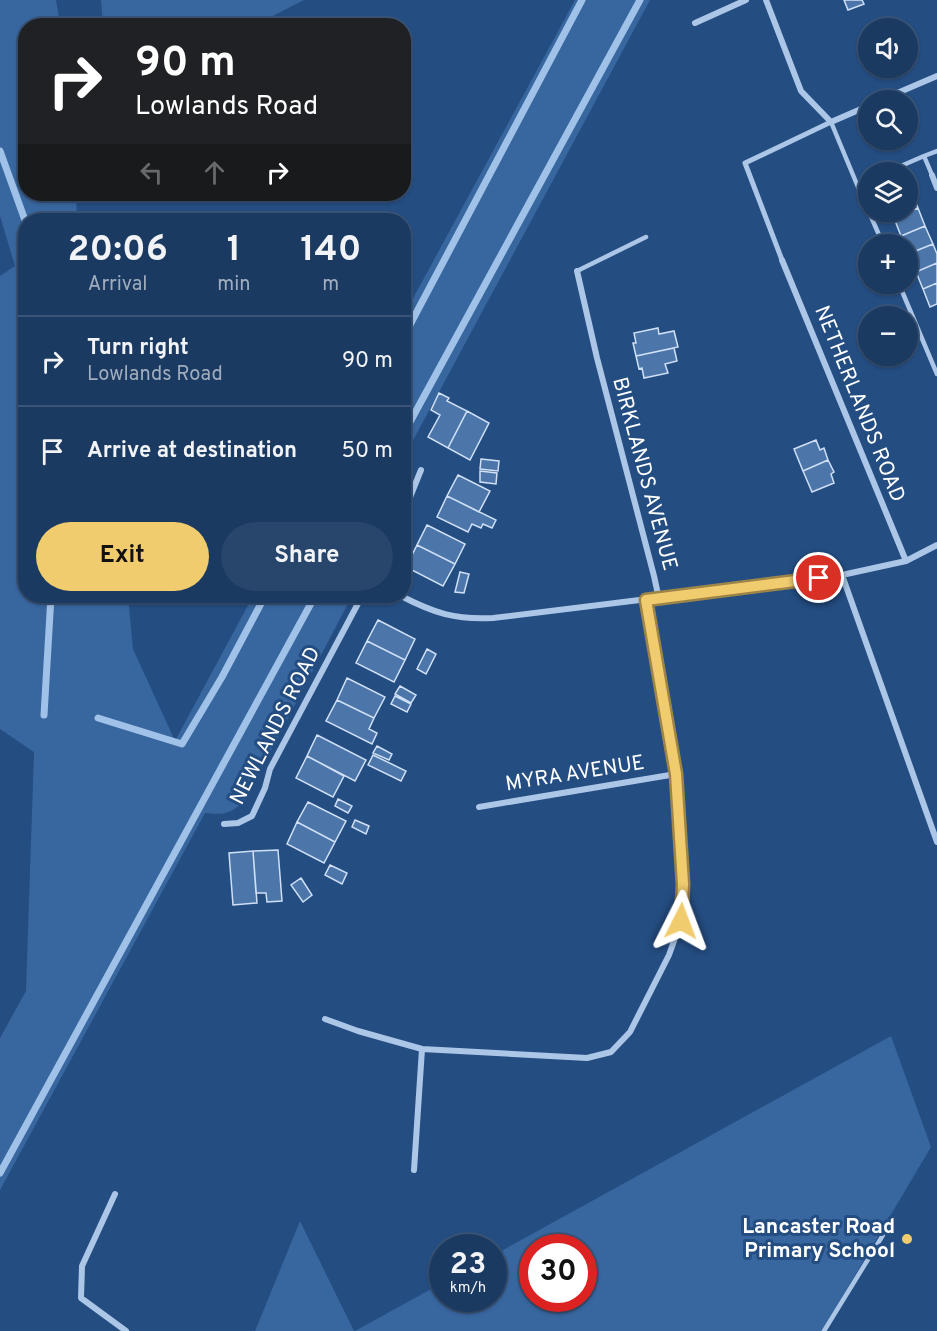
<!DOCTYPE html>
<meta charset="utf-8">
<style>
:root{--surface:#1b3a62;--page:#28456b;--text:#f1f3f6;--muted:#a0adbe;--line:#395477;--accent:#f1cc6f}
body{margin:0;font-family:Overpass,sans-serif;background:var(--page);color:var(--text);height:100vh;display:flex;flex-direction:column;font-size:22px;white-space:nowrap}
*{box-sizing:border-box;margin:0}
p{font-size:20px;color:var(--muted)}
.icon{flex:none;width:33px;height:33px;fill:none;stroke:currentColor;stroke-width:2;stroke-linecap:round;stroke-linejoin:round}
.map{position:relative;flex:1;overflow:hidden}
.side{position:absolute;left:18px;top:213px;width:393px;height:390px;display:flex;flex-direction:column;background:var(--surface);border-radius:24px;box-shadow:0 2px 4px #0004,0 0 0 2px var(--line)}
.side>*{flex:none}
.hud{position:absolute;left:18px;top:18px;width:393px;height:183px;border-radius:24px;box-shadow:0 2px 4px #0004,0 0 0 2px var(--line);background:#202124;color:#fff;overflow:hidden}
.tools{position:absolute;left:858px;top:18px;display:grid;gap:12px}
.tools a{display:grid;place-items:center;width:60px;height:60px;border-radius:50%;background:var(--surface);box-shadow:0 2px 4px #0004,0 0 0 2px var(--line);font-size:30px}
.speed{position:absolute;left:429px;top:1234px;display:flex;gap:12px;font-size:30px;font-weight:700;text-align:center}
.speed>*{display:grid;place-content:center;width:78px;height:78px;border-radius:50%;background:var(--surface);box-shadow:0 2px 4px #0004,0 0 0 2px var(--line);line-height:1}
.speed small{font-size:15px;font-weight:400}
.speed .limit{border:9px solid #d22;background:#fff;color:#111}
.pin{position:absolute;display:grid;place-items:center;width:51px;height:51px;color:#fff;margin:-26px;border:3px solid #fff;border-radius:50%;box-shadow:0 2px 6px #0007}
.me{position:absolute;width:66px;margin:-33px;rotate:3deg;stroke-linejoin:round;filter:drop-shadow(0 0 4px #0008)}
.turn{display:flex;align-items:center;gap:21px;height:126px;padding:0 18px;font-size:27px}
.turn .icon{width:78px;height:78px;stroke-width:2.5}
.turn b{display:block;font-size:42px;line-height:51px}
.lanes{display:flex;align-items:center;height:57px;padding:0 18px;background:#0003;justify-content:center;gap:30px;direction:ltr}
.lanes .off{opacity:.35}
.eta{display:flex;justify-content:space-evenly;align-items:center;height:102px;text-align:center}
.eta b{font-size:36px;font-weight:700;line-height:42px}
.cta{display:flex;gap:12px;margin-top:auto;padding:12px 18px}
.cta a{flex:1;height:69px;border-radius:36px;background:var(--accent);color:#111;font-size:24px;font-weight:700;line-height:69px;text-align:center}
.cta a+a{background:var(--page);color:var(--text)}
ul{padding:0;list-style:none}
li{display:flex;align-items:center;gap:18px;height:90px;padding:0 18px;border-top:2px solid var(--line)}
li div{flex:1}
li b{display:block;font-size:22px}
li em{font-style:normal}
.map>svg:first-child{display:block}
.green{fill:#38669f;fill-rule:evenodd}
.lines{fill:none;stroke-linecap:round;stroke-linejoin:round}
.stream{stroke:#a0c1e8;stroke-width:7}
.building{fill:#4c76aa;stroke:#cfe0f6;stroke-width:1.5}
.service{stroke:#acc6e7;stroke-width:4.5}
.pedestrian{stroke:#acc6e7;stroke-width:5}
.minor{stroke:#acc6e7;stroke-width:6}
.route-casing{stroke:#9d8548;stroke-width:15}
.route{stroke:#f1cc6f;stroke-width:10}
.poi-dot{fill:#f1cc6f;stroke:#244d82;stroke-width:2}
.labels{text-anchor:middle;dominant-baseline:central;stroke-width:6;stroke-linejoin:round;paint-order:stroke}
.street-label{font-size:21px;fill:#fff;stroke:#244d82}
.poi-label{font-size:21px;font-weight:bold;fill:#fff;stroke:#244d82;text-anchor:end}
</style>
<div class="map">
<svg width="937" height="1331" viewBox="0 0 937 1331">
<rect width="100%" height="100%" fill="#244d82"/>
<path class="green" d="M0 0H56L60 25 26 26V194H76L77 220H26V596H128L133 649 175 741 253 596H352L245 800C231 814 224 815 205 813L0 1190V1038L26 991 34 752 0 729V276L15 266 0 216Z
M101 0H304L255 25 103 26Z
M575 0H650L404 457V315Z
M891 1036 931 1147 822 1331H355L442 1283V1299H494V1255ZM532 1248H584V1299H532Z
M300 1221 354 1331H255Z"/>
<g class="lines">
<path class="stream" d="M0 151 26 223
M404 336 582 0
M404 433 640 0
M44 715 51 596
M98 718 182 744 222 677 265 596
M0 1173 315 596"/>
</g>
<path class="building" d="M844 0H862L864 4 848 10Z
M911 190 918 208 894 218 891 212H908V192Z
M918 208 925 226 901 236 894 218Z
M925 226 933 244 908 254V244H904L901 236Z
M933 244 937 254V263L916 272 908 254Z
M937 263V283L923 289 916 272Z
M937 283V304L930 307 923 289Z
M658 328 659 334 674 331 678 347 636 356 633 343H636L634 333Z
M674 348 677 361 665 364 668 373 644 378 642 368 639 369 636 356Z
M439 393 449 398 447 401 467 411 448 448 428 437 440 415 431 410Z
M467 411 489 423 470 460 448 448Z
M816 440 820 450 824 448 828 460 803 471 794 449Z
M481 459 499 461 498 471 480 469Z
M828 460 834 472 831 474 834 483 812 492 803 471Z
M480 471 497 473 496 484 480 482Z
M458 475 490 491 479 512 447 496Z
M447 496 496 520 492 528 483 524 481 528 472 524 468 532 437 517Z
M427 525 465 544 455 564 417 545Z
M417 545 455 564 443 586 406 567Z
M460 572 469 574 464 593 455 592Z
M378 620 415 639 405 660 367 641Z
M367 641 405 660 394 682 356 663Z
M427 649 436 654 426 674 417 669Z
M347 678 385 697 374 718 337 700Z
M400 686 416 695 411 703 395 694Z
M395 696 411 704 407 712 391 704Z
M337 700 374 718 369 729 377 733 372 744 326 721Z
M317 735 366 760 355 781 307 756Z
M377 746 392 754 389 760 373 753Z
M373 755 406 771 401 781 368 765Z
M307 756 344 776 333 797 296 778Z
M338 799 352 806 348 813 335 806Z
M308 802 346 821 335 842 297 822Z
M355 820 369 826 366 834 352 827Z
M297 822 335 842 324 863 287 844Z
M278 850 282 901 267 902 266 893H256L253 851Z
M253 851 257 903 233 905 229 853Z
M330 865 347 873 342 884 325 875Z
M301 878 312 895 303 902 291 885Z"/>
<g class="lines">
<path class="service" d="M831 122 868 211
M887 172 924 156
M932 175 924 156 937 151
M858 185 868 181
M869 212 883 244
M577 271 646 237
M899 284 937 374
M824 1331 883 1235"/>
<path class="pedestrian" d="M782 260 745 163 831 122"/>
<path class="minor" d="M766 0 801 91 831 122 868 106
M695 23 746 0
M881 100 937 76
M932 175 937 188
M782 260 906 561
M577 271 597 358 654 576 659 599
M404 512 421 470
M842 575 937 842
M401 596C434 613 455 620 493 618L842 575 906 561 937 545
M479 807 676 774
M224 824 238 823 252 816 265 788 270 769 362 596
M325 1019 358 1031 422 1049 587 1058 611 1052 630 1032 669 955 681 921 683 884 676 774 646 600
M414 1170 422 1049
M115 1194 82 1266 81 1298 126 1331"/>
</g>
<g class="lines">
<defs>
<path id="route" d="M681 921 683 884 676 774 646 600 819 578"/>
</defs>
<use href="#route" class="route-casing"/>
<use href="#route" class="route"/>
</g>
<circle class="poi-dot" cx="907" cy="1239" r="6"/>
<g class="labels">
<g class="street-label">
<text transform="translate(859 404) rotate(68)">NETHERLANDS ROAD</text>
<text transform="translate(644 474) rotate(75)">BIRKLANDS AVENUE</text>
<text transform="translate(276 726) rotate(-63)">NEWLANDS ROAD</text>
<text transform="translate(575 774) rotate(-9)">MYRA AVENUE</text>
</g>
<g class="poi-label">
<text x="895" y="1227">Lancaster Road<tspan x="895" dy="24">Primary School</tspan></text>
</g>
</g>
</svg>
<div class="tools">
<a><svg class="icon" aria-label="sound" viewBox="0 0 24 24"><path d="M4 9h4l5-4v14l-5-4H4zM17 9q2 3 0 6"/></svg></a>
<a><svg class="icon" aria-label="search" viewBox="0 0 24 24"><circle cx="10" cy="10" r="6"/><path d="M15 15l6 6"/></svg></a>
<a><svg class="icon" aria-label="layers" viewBox="0 0 24 24"><path d="M12 4l9 5-9 5-9-5zM3 14l9 5 9-5"/></svg></a>
<a>+</a>
<a>−</a>
</div>
<div class="speed"><div>23<small>km/h</small></div><div class="limit">30</div></div>
<div class="pin" style="left:819px;top:578px;background:#d93025"><svg class="icon" aria-label="arrive" viewBox="0 0 24 24"><path d="M6 21V4h12l-3 4 3 4H6"/></svg></div>
<svg class="me" style="left:681px;top:921px" viewBox="-20 -20 40 40"><path d="M0-17L14 15 0 8-14 15z" fill="#f1cc6f" stroke="#fff" stroke-width="4"/></svg>
<div class="hud">
<div class="turn"><svg class="icon" aria-label="right" viewBox="0 0 24 24"><path d="M7 20v-9h11M14 6l5 5-5 5"/></svg><div><b>90 m</b>Lowlands Road</div></div>
<div class="lanes"><svg class="icon off" aria-label="left" viewBox="0 0 24 24"><path d="M17 20v-9H6M10 6l-5 5 5 5"/></svg><svg class="icon off" aria-label="ahead" viewBox="0 0 24 24"><path d="M12 20V5M6 11l6-6 6 6"/></svg><svg class="icon" aria-label="right" viewBox="0 0 24 24"><path d="M7 20v-9h11M14 6l5 5-5 5"/></svg></div>
</div>
<section class="side">
<div class="eta">
<div><b>20:06</b><p>Arrival</p></div>
<div><b>1</b><p>min</p></div>
<div><b>140</b><p>m</p></div>
</div>
<ul>
<li><svg class="icon" aria-label="right" viewBox="0 0 24 24"><path d="M7 20v-9h11M14 6l5 5-5 5"/></svg><div><b>Turn right</b><p>Lowlands Road</p></div><em>90 m</em></li>
<li><svg class="icon" aria-label="arrive" viewBox="0 0 24 24"><path d="M6 21V4h12l-3 4 3 4H6"/></svg><div><b>Arrive at destination</b></div><em>50 m</em></li>
</ul>
<div class="cta"><a>Exit</a><a>Share</a></div>
</section>
</div>
